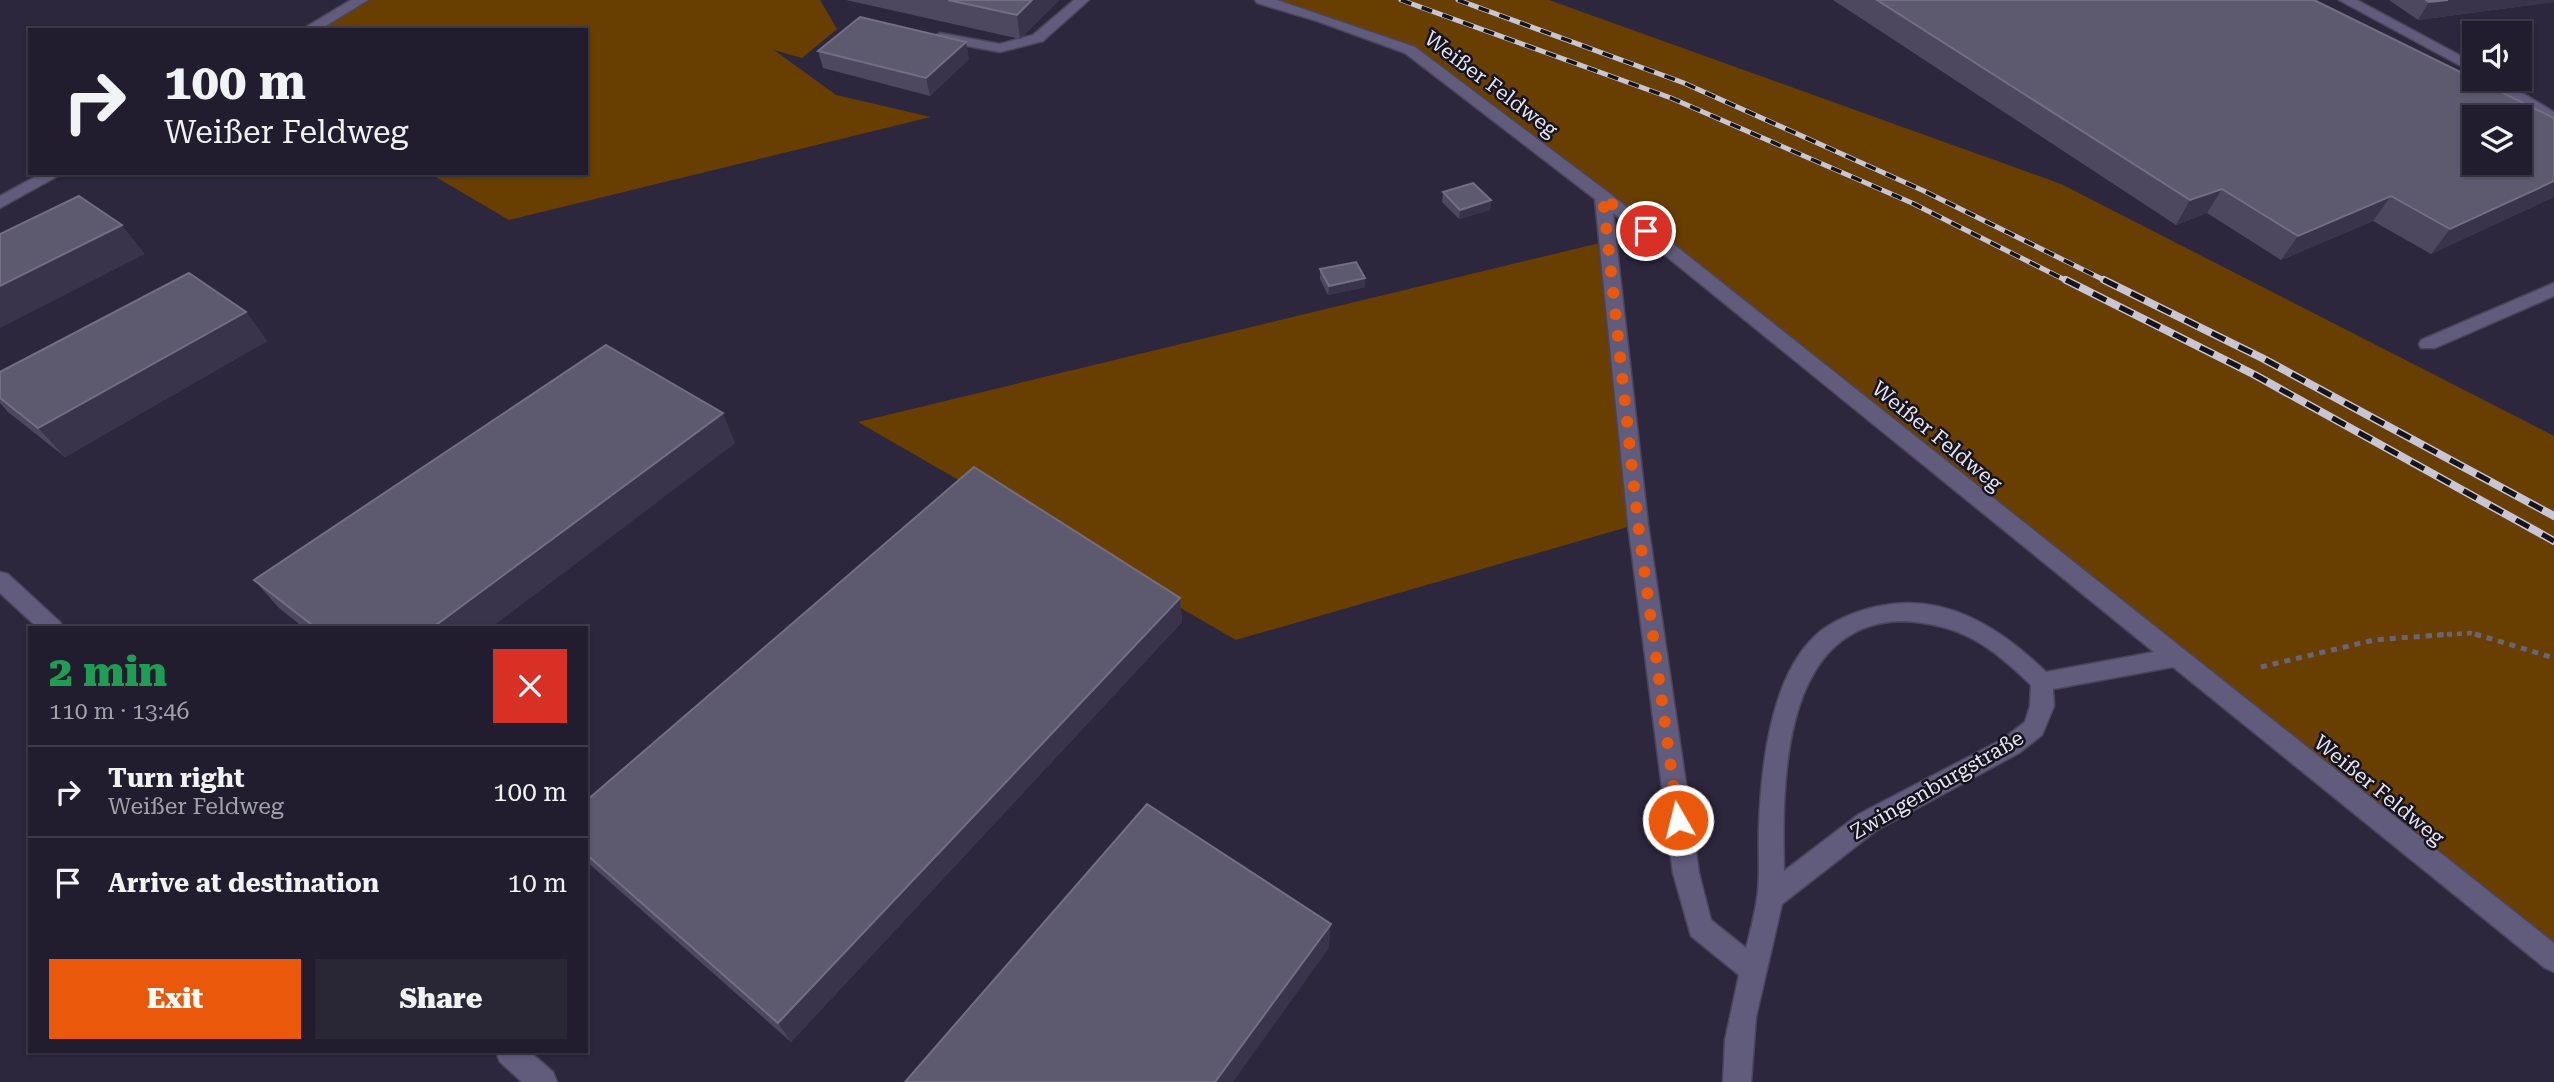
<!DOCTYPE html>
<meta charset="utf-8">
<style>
:root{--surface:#211d2e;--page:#292636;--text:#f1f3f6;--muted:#a2a2aa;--line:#3e3b4a;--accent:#ea580c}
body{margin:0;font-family:"Roboto Serif",serif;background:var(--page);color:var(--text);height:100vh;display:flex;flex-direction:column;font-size:26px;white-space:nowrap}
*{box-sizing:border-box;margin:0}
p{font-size:23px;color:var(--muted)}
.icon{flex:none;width:38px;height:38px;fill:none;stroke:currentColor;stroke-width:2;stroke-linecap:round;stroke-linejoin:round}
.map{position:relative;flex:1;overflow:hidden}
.drawer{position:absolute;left:28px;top:626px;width:560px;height:427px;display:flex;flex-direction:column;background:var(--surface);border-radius:0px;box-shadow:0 2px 5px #0004,0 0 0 2px var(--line)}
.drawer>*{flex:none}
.top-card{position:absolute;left:28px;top:28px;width:560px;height:147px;border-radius:0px;box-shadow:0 2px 5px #0004,0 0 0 2px var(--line);background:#211d2e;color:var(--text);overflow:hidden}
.fabs{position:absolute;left:2462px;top:21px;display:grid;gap:14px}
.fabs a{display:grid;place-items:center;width:70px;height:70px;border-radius:0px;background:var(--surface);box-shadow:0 2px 5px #0004,0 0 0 2px var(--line);font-size:35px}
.pin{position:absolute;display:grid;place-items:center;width:60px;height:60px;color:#fff;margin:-30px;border:4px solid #fff;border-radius:50%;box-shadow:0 2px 7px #0007}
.me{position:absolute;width:77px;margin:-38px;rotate:352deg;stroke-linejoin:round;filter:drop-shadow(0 0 5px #0008)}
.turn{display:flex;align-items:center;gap:24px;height:147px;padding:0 21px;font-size:32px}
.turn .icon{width:91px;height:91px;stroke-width:2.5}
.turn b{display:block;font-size:49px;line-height:60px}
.round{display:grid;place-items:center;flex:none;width:74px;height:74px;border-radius:0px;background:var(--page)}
.overview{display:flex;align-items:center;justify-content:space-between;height:119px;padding:0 21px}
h1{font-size:42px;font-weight:800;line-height:52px;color:#1e9e55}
.cta{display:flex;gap:14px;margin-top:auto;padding:14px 21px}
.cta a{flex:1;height:80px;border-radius:0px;background:var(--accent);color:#fff;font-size:28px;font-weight:800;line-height:80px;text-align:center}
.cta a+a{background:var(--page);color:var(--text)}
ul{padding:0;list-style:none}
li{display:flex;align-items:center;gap:21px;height:91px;padding:0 21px;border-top:2px solid var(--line)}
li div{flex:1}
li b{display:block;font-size:26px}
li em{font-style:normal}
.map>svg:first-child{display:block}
.green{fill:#683f00}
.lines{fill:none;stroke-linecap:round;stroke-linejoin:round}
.lane-casing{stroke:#4a455a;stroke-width:3}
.street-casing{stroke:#4a455a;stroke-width:3}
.path-far1{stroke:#696579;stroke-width:4.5;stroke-dasharray:5 5;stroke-linecap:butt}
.path{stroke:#696579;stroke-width:5;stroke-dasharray:6 6;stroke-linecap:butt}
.lane{fill:#615b7c;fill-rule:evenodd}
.street{fill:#615b7c;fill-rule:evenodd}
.rail-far1-casing{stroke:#c8c5d5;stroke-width:5}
.rail-casing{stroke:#c8c5d5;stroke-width:8}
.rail-far1{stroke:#14121c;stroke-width:3.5;stroke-dasharray:11;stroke-linecap:butt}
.rail{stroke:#14121c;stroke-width:5;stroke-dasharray:15;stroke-linecap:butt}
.wall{fill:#4d485f}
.shaded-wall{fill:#39344b}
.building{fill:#5d596f;stroke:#736e84;stroke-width:2;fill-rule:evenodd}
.route{stroke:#ea580c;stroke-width:12;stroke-dasharray:0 21.6}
.labels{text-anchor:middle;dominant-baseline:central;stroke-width:5;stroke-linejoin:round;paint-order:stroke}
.street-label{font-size:21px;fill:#e7e4f3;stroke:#14121c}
</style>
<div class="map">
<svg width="2554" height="1082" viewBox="0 0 2554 1082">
<rect width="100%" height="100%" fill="#2c273d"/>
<path class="green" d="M361 0H820L837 29 802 58 774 50 836 95 931 117 509 220 429 173H586V30H308Z
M1260 0H1549L2061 184 2554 436V971L1603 197 1410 50 1316 22Z
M1608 241 1638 524 1236 640 858 422Z"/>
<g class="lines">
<defs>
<path id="lane" d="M1074 0H1089L1043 41 1000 52 940 41 933 37 940 33 1000 44 1033 35Z
M2554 283V296L2435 348H2421L2419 344 2421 340Z"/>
<path id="street" d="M351 0H368L319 30H301Z
M1255 0H1277L1415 47 1609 193 2554 943V972L2545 968 2173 667 2053 689 2054 706 2042 735 2019 753 1877 830 1782 904 1756 1017 1751 1082H1723L1725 1040 1739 975 1691 936 1673 873 1628 524 1595 199 1405 53 1317 21 1257 3ZM1613 213 2154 652 2046 672C2004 631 1949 594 1886 605 1863 608 1831 620 1814 637 1770 679 1761 769 1759 827 1758 848 1760 869 1758 891 1756 910 1751 929 1746 948L1711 920 1699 873 1648 524ZM1900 621C1959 623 1990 645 2031 685L2030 706 2025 722 2003 739 1859 814 1784 871C1782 784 1781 626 1900 621Z
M2339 0H2357L2474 63V73Z
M2481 79H2499L2554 112V124Z
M42 173H63L0 208V196Z
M0 572 8 574 60 622 63 628H38L0 593Z
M496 1052H530L553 1072 557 1082H522L500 1062Z"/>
</defs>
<use href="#lane" class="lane-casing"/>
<use href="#street" class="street-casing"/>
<path class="path-far1" d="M2427 636 2470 633 2481 636"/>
<path class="path" d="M2475 634 2554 658
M2261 667 2374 640 2451 634"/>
<use href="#lane" class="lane"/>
<use href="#street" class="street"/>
<defs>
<path id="rail-far1" d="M1401 0 1671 98 1912 203 2069 282
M1458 0 1684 83 1924 191 2108 282"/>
<path id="rail" d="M2066 280 2255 375 2554 541
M2104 280 2262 358 2554 516"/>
</defs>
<use href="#rail-far1" class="rail-far1-casing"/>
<use href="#rail" class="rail-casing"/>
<use href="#rail-far1" class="rail-far1"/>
<use href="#rail" class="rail"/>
</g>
<path class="wall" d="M846 0H1059L1020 39Z
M1833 0H2314L2554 118V197L2431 254 2373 221 2281 260 2207 213 2176 225Z
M2389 0H2554V2L2418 20Z
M818 51 969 59 930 96 823 68Z
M1443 192 1491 200 1490 210 1459 219 1442 202Z
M1320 269 1365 278V287L1328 295 1320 279Z
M246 312 267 341 65 457 8 412 0 403V372Z
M735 443 490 628H304L279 608 254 580Z
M1180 598 1182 622 791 1042 586 861V801Z"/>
<path class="shaded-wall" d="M1032 0H1059L1020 39 1017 15Z
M2448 0H2554V2L2418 20 2429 2Z
M966 42 969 59 930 96 926 78Z
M2554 181V197L2431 254 2450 229Z
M2222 189 2207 213 2176 225 2190 200Z
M2391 196 2373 221 2281 260 2298 236Z
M1491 200 1490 210 1459 219 1460 210Z
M122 225 145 254 0 328V286Z
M1365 278V287L1328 295 1329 286Z
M246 312 267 341 65 457 38 428Z
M723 413 735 443 490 628H432Z
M1180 598 1182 622 791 1042 778 1023Z
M1331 924 1329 948 1233 1082H1215Z"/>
<path class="building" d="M948 0H1032L1017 15Z
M1877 0H2314L2554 118V181L2450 229 2391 196 2298 236 2222 189 2190 200ZM2474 117H2520V163H2474Z
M2426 0H2448L2429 2Z
M860 17 966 42 926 78 818 51Z
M1473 183 1491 200 1460 210 1443 192Z
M79 196 122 225 0 286V234Z
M1356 262 1365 278 1329 286 1320 269Z
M189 273 246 312 38 428 0 398V372Z
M606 345 723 413 432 628H316L254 580Z
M974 467 1180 598 778 1023 586 854V801Z
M1147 804 1331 924 1215 1082H905Z"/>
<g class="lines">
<path class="route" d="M1646 231 1603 197 1638 524 1678 820"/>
</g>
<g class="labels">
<g class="street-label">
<text transform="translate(1491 84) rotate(37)">Weißer Feldweg</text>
<text transform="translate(1937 436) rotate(39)">Weißer Feldweg</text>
<text transform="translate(1937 785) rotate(-30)">Zwingenburgstraße</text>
<text transform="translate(2379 790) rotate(39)">Weißer Feldweg</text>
</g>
</g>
</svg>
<div class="fabs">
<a><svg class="icon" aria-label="sound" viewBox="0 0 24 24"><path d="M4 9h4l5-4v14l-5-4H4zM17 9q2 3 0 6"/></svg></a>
<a><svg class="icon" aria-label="layers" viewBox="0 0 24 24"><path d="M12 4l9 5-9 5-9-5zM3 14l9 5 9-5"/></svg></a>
</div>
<div class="pin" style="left:1646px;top:231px;background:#d93025"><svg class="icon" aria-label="arrive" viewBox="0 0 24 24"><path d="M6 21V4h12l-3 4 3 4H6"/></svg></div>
<svg class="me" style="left:1678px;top:820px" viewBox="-20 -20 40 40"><circle r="17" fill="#ea580c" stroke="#fff" stroke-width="3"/><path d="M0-11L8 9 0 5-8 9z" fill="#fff"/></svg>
<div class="top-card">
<div class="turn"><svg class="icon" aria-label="right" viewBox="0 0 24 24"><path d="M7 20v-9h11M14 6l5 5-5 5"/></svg><div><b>100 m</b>Weißer Feldweg</div></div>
</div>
<section class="drawer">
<div class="overview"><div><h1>2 min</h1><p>110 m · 13:46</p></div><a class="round" style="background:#d93025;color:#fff"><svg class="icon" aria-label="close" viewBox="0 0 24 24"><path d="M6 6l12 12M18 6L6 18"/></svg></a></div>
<ul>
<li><svg class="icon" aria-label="right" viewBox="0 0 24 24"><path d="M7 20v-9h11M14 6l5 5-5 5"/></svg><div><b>Turn right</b><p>Weißer Feldweg</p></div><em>100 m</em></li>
<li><svg class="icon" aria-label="arrive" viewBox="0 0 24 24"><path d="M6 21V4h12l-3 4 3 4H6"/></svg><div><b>Arrive at destination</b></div><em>10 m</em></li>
</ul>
<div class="cta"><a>Exit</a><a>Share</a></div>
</section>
</div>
